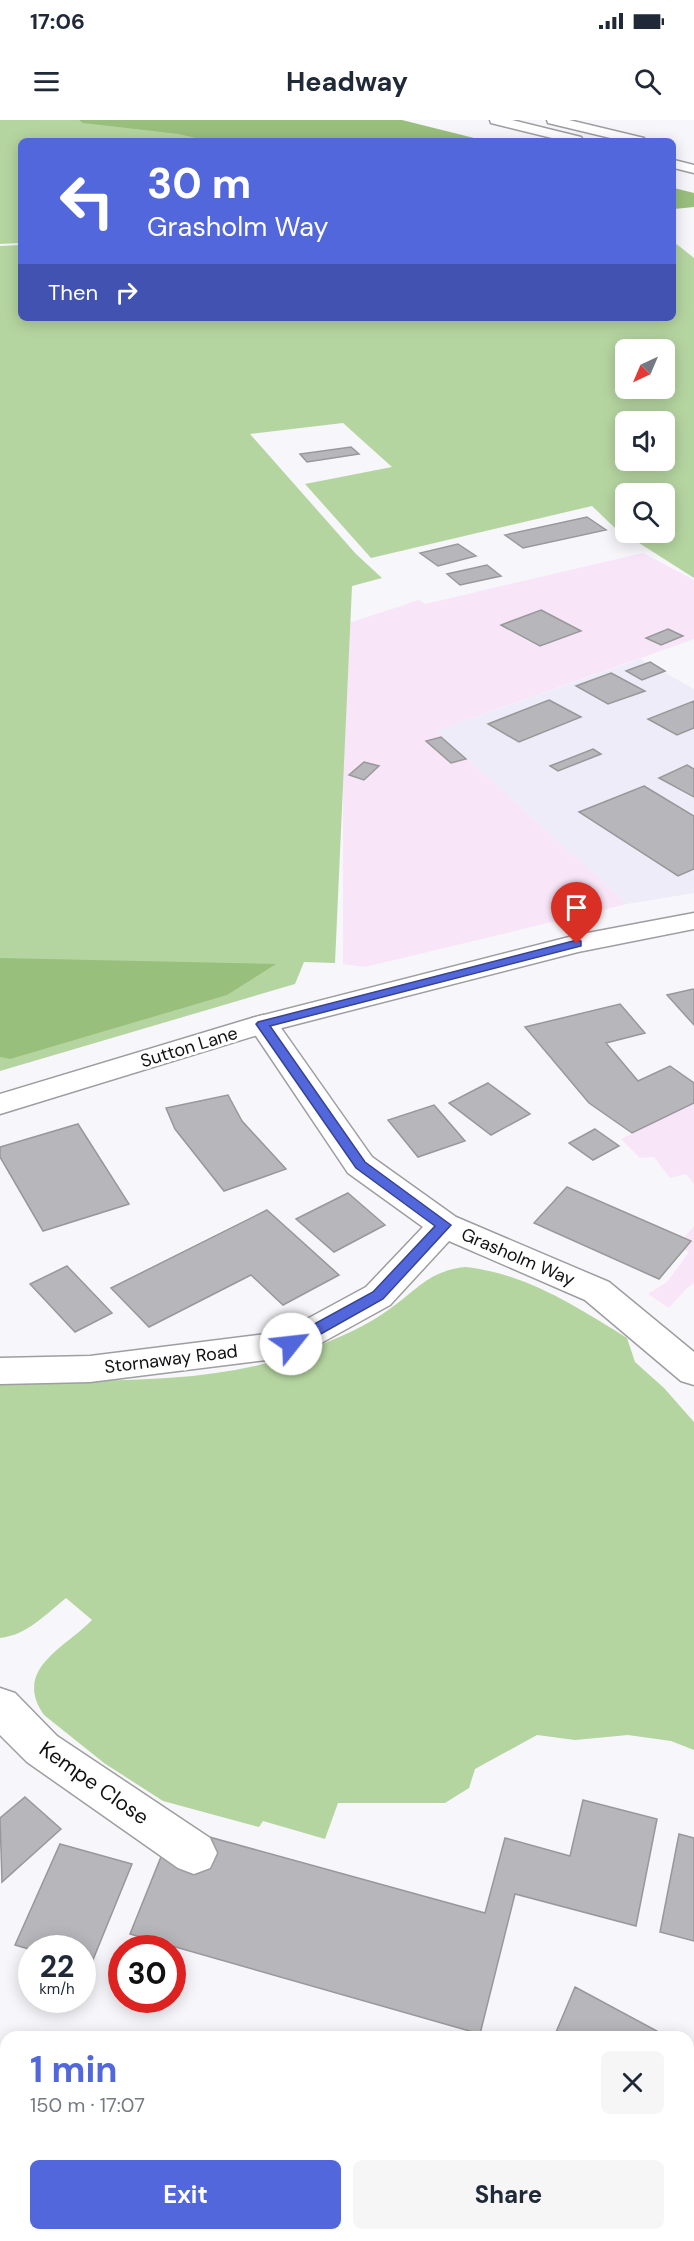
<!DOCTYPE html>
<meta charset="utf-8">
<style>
:root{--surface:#fff;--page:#f6f6f7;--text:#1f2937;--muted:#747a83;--accent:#5367dc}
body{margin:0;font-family:"DM Sans",sans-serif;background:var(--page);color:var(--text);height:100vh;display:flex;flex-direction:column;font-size:22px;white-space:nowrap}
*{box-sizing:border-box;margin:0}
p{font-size:20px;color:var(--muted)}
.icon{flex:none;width:33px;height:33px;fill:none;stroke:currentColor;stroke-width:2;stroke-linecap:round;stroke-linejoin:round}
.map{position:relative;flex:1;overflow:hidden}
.panel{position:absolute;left:0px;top:1911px;width:694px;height:210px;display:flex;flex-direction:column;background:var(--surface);border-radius:18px 18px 0 0;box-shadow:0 3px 15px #0003}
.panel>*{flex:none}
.guide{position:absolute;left:18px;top:18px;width:658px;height:183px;border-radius:9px;box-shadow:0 3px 15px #0003;background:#5367dc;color:#fff;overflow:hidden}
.needle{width:39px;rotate:224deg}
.buttons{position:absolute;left:615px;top:219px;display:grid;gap:12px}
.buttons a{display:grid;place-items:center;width:60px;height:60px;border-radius:9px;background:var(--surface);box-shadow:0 3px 15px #0003;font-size:30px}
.speed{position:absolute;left:18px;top:1815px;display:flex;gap:12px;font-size:30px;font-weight:700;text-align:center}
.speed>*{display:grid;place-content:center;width:78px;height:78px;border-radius:50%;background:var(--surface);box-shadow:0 3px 15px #0003;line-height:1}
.speed small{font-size:15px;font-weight:400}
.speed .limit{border:9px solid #d22;background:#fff;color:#111}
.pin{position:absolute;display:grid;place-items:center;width:51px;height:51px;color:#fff;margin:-62px -26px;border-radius:50% 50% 50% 0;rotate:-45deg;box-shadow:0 0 6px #0007}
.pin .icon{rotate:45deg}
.me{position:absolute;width:66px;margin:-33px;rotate:61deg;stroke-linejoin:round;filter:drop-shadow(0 0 4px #0008)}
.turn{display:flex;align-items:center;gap:21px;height:126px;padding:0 30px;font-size:27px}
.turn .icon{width:78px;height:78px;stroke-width:2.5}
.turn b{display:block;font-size:42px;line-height:51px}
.then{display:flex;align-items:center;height:57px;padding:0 30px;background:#0003;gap:12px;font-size:22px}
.round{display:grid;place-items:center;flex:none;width:63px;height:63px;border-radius:9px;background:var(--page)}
.overview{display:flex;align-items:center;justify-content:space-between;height:102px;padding:0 30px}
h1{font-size:36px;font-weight:700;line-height:45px;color:var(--accent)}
.action{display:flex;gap:12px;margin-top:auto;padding:12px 30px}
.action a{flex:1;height:69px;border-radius:9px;background:var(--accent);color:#fff;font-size:24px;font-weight:700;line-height:69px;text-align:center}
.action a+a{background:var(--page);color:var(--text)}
.status{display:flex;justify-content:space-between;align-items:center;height:42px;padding:0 30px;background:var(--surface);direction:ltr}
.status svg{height:16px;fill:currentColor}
header{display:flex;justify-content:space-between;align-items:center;height:78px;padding:0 30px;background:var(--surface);font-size:27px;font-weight:700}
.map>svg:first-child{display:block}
.built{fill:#edecf8}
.industrial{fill:#f8e6f8}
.green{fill:#b5d5a0;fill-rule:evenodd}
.forest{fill:#99bf7d}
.building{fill:#b7b7bb;stroke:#98989b;stroke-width:1.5}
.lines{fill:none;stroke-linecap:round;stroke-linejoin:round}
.street-casing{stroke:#9e9da1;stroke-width:3}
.secondary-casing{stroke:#9e9da1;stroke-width:3}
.highway-casing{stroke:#9e9da1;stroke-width:3}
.street{fill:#fff;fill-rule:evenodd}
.secondary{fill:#fff;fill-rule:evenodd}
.highway{fill:#fff;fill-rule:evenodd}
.route{fill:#5367dc;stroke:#36438f;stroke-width:1.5}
.labels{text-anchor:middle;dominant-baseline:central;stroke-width:6;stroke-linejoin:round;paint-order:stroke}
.street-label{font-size:18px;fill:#121113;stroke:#fff}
.near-street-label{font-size:21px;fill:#121113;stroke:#fff}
</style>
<div class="status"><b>17:06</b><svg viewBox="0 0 49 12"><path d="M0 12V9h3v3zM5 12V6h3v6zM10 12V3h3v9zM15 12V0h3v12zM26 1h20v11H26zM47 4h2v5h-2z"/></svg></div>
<header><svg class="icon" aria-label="menu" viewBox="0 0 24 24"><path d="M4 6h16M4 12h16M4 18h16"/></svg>Headway<svg class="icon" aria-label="search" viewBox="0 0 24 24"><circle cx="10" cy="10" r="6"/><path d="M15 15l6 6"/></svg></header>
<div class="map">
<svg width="694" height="2121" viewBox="0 0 694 2121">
<rect width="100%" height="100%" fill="#f7f6fa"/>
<path class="built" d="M640 539 694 569V773L627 784 436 611Z"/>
<path class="industrial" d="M643 433 694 460V519L436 611 627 784 365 847 343 844V505L419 480 425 484Z
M694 982V1064L686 1054 670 1058 654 1037 640 1038 621 1019Z
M694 1106V1163L687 1168 669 1188 648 1174 667 1162 689 1132 677 1126Z"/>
<path class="green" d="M0 0H268L353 21H21V123L0 124Z
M674 122 694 138V458L614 407 592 386 371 438 305 364 392 347 343 303 250 314 356 434 382 458 352 466 335 843 304 842 295 864 0 951V126L21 125V198H674ZM626 230H664V268H626ZM626 302H664V340H626ZM626 374H664V412H626Z
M465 1147C525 1153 577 1187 627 1218L635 1242 664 1268 694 1302V1630L671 1621 628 1615 575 1620 537 1615 475 1649 469 1668 445 1683H338L325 1719 263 1701 259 1707 163 1681 104 1643 44 1595C12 1549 65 1528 92 1500L66 1478C45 1495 27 1515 0 1518V1260C99 1260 217 1267 310 1229 338 1218 367 1206 391 1188 418 1169 429 1151 465 1147Z"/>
<path class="forest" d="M79 0H402L486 21H208L179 14 83 3Z
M674 68 694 73V87L674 89Z
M0 838 276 844 227 875 10 939 0 937Z"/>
<path class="building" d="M351 327 359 334 307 342 300 334Z
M587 397 606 410 523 428 505 415Z
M458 424 476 436 438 446 420 433Z
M487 445 501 456 460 465 447 454Z
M541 490 581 511 540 526 501 505Z
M668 509 683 516 661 525 646 518Z
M650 542 665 551 642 560 626 551Z
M611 553 645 571 608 584 576 566Z
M549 580 581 597 519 622 488 604Z
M694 581V608L677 615 648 599Z
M441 617 466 639 451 643 426 621Z
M593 629 601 634 558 651 550 646Z
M364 642 379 646 364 660 349 655Z
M687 645 694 649V677L659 658Z
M644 666 694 696V749L678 756 579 692Z
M693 869 694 870V905L667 875Z
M620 884 645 913 606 923 638 961 670 946 694 963V983L632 1013 589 983 525 907Z
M488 963 530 994 491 1015 449 983Z
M228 975 242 1001 286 1049 224 1071 175 1009 166 988Z
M434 985 465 1021 418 1037 388 1000Z
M78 1004 129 1084 43 1111 0 1037V1027Z
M595 1009 619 1026 593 1040 569 1023Z
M567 1067 691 1121 659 1159 534 1103Z
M348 1073 385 1105 334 1132 296 1099Z
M267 1090 339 1155 283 1185 251 1155 149 1207 111 1168Z
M67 1146 112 1193 75 1212 30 1164Z
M25 1677 61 1709 2 1762 0 1698Z
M583 1680 657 1699 636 1806 515 1774 480 1914 130 1814 173 1707 485 1793 505 1718 570 1736Z
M679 1714 694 1718V1821L660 1812Z
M60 1724 132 1744 90 1847 82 1845V1828L32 1830 15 1825Z
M575 1867 668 1917H554Z
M0 1982 6 1984V2092L0 2105Z
M92 2115H313L310 2121H107Z
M467 2115H592L590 2121H464Z"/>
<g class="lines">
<defs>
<path id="street" d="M263 895 274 898 372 1037 456 1097 609 1162 694 1232V1265L681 1261 585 1180 449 1121 390 1185 303 1233 290 1237 90 1262 0 1264V1238L90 1236 283 1212 366 1167 423 1107 348 1053 248 904 252 898Z
M0 1568 15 1573 57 1616 210 1718 217 1733 210 1748 194 1754 178 1748 27 1642 0 1615Z"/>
<path id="secondary" d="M694 793V809L578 832 274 910 0 994V974L252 898 577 815Z"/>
<path id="highway" d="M490 0H512L581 17 583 20 564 21 491 3Z
M547 0H569L644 18 646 21H623L548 3Z
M674 40 694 45V53L674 48Z"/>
</defs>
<use href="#street" class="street-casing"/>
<use href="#secondary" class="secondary-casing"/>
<use href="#highway" class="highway-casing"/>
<use href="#street" class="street"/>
<use href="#secondary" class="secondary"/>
<use href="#highway" class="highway"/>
</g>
<path class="route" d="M577 820 581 821V826L270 906 365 1042 451 1105 383 1179 296 1228H285L283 1224 285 1220 373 1172 435 1106 356 1048 256 904 258 902Z"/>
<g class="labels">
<g class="street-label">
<text transform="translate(189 927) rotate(-17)">Sutton Lane</text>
<text transform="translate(518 1137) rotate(23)">Grasholm Way</text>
<text transform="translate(171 1239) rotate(-7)">Stornaway Road</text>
</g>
<g class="near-street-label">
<text transform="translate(94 1663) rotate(35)">Kempe Close</text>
</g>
</g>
</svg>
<div class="buttons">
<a><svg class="needle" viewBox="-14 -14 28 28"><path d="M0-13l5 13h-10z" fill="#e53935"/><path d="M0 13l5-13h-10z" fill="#747a83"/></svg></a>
<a><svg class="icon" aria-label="sound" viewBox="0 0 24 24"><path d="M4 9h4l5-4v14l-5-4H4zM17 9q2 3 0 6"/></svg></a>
<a><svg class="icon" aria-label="search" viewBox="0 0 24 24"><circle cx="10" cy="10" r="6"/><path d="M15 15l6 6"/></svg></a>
</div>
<div class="speed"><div>22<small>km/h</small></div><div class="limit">30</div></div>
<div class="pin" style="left:577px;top:824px;background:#d93025"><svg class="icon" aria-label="arrive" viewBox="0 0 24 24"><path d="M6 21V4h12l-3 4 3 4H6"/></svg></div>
<svg class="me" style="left:291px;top:1224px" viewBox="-20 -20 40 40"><circle r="19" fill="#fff"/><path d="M0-13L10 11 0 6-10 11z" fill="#5367dc"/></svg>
<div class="guide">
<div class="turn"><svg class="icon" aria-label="left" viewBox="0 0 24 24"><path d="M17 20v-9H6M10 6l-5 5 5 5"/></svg><div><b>30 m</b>Grasholm Way</div></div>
<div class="then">Then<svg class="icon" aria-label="right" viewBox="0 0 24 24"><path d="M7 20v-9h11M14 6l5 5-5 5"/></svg></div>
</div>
<section class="panel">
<div class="overview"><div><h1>1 min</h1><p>150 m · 17:07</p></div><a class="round"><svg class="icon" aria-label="close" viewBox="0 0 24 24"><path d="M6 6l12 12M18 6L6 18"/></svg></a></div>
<div class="action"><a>Exit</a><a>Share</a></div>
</section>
</div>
